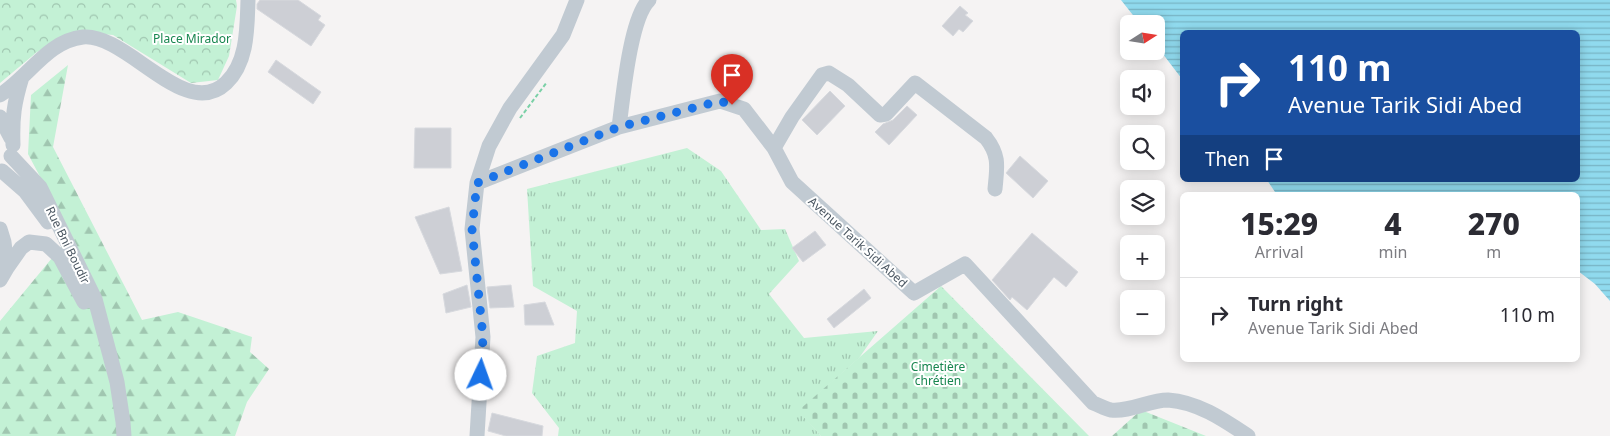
<!DOCTYPE html>
<meta charset="utf-8">
<style>
:root{--surface:#fff;--page:#f7f7f7;--text:#2b2b33;--muted:#7c7c81;--line:#e1e1e2}
body{margin:0;font-family:"Noto Sans",sans-serif;background:var(--page);color:var(--text);height:100vh;display:flex;flex-direction:column;font-size:19px;white-space:nowrap}
*{box-sizing:border-box;margin:0}
p{font-size:16px;color:var(--muted)}
.icon{flex:none;width:28px;height:28px;fill:none;stroke:currentColor;stroke-width:2;stroke-linecap:round;stroke-linejoin:round}
.map{position:relative;flex:1;overflow:hidden}
.sheet{position:absolute;left:1180px;top:192px;width:400px;height:170px;display:flex;flex-direction:column;background:var(--surface);border-radius:8px;box-shadow:0 2px 12px #0003}
.sheet>*{flex:none}
.guide{position:absolute;left:1180px;top:30px;width:400px;height:152px;border-radius:8px;box-shadow:0 2px 12px #0003;background:#1a4fa0;color:#fff;overflow:hidden}
.needle{width:32px;rotate:78deg}
.tools{position:absolute;left:1120px;top:15px;display:grid;gap:10px}
.tools a{display:grid;place-items:center;width:45px;height:45px;border-radius:8px;background:var(--surface);box-shadow:0 2px 12px #0003;font-size:25px}
.pin{position:absolute;display:grid;place-items:center;width:42px;height:42px;color:#fff;margin:-51px -21px;border-radius:50% 50% 50% 0;rotate:-45deg;box-shadow:0 0 5px #0007}
.pin .icon{rotate:45deg}
.me{position:absolute;width:55px;margin:-28px;rotate:3deg;stroke-linejoin:round;filter:drop-shadow(0 0 4px #0008)}
.turn{display:flex;align-items:center;gap:18px;height:105px;padding:0 25px;font-size:22px}
.turn .icon{width:65px;height:65px;stroke-width:2.5}
.turn b{display:block;font-size:35px;line-height:42px}
.then{display:flex;align-items:center;height:48px;padding:0 25px;background:#0003;gap:10px;font-size:19px}
.eta{display:flex;justify-content:space-evenly;align-items:center;height:85px;text-align:center}
.eta b{font-size:30px;font-weight:800;line-height:35px}
ul{padding:0;list-style:none}
li{display:flex;align-items:center;gap:15px;height:75px;padding:0 25px;border-top:1px solid var(--line)}
li div{flex:1}
li b{display:block;font-size:19px}
li em{font-style:normal}
.map>svg:first-child{display:block}
.grass{fill:url(#grass-tufts)}
.forest{fill:url(#forest-firs)}
.cemetery{fill:url(#cemetery-stones)}
.park{fill:url(#park-crowns)}
.water{fill:url(#water-rules)}
.building{fill:#cdcfd5;stroke:#d7d9de}
.lines{fill:none;stroke-linecap:round;stroke-linejoin:round}
.path{stroke:#7ad0a6;stroke-width:2;stroke-dasharray:4 2.5;stroke-linecap:butt}
.minor{stroke:#c1cad2;stroke-width:15}
.route{stroke:#1a73e8;stroke-width:9;stroke-dasharray:0 16.2}
.labels{text-anchor:middle;dominant-baseline:central;stroke-width:4;stroke-linejoin:round;paint-order:stroke}
.park-label{font-size:12px;fill:#17864f;stroke:#fff}
.street-label{font-size:12px;fill:#4a5661;stroke:#fff}
</style>
<div class="map">
<svg width="1610" height="436" viewBox="0 0 1610 436">
<defs>
<pattern id="grass-tufts" width="24" height="20" patternUnits="userSpaceOnUse" patternTransform="scale(1.25)"><rect width="24" height="20" fill="#c3f1d5"/><path d="M3 7l-1-3M5 7V3M7 7l1-3M15 17l-1-3M17 17v-4M19 17l1-3" fill="none" stroke="#a0c6b0"/></pattern>
<pattern id="forest-firs" width="22" height="20" patternUnits="userSpaceOnUse" patternTransform="scale(1.25)"><rect width="22" height="20" fill="#c3f1d5"/><path d="M5 1l3.5 6h-7zM16 11l3.5 6h-7z" fill="#a0c6b0"/></pattern>
<pattern id="cemetery-stones" width="16" height="16" patternUnits="userSpaceOnUse" patternTransform="scale(1.25)"><rect width="16" height="16" fill="#c3f1d5"/><path d="M2 7V4a2 2 0 0 1 4 0v3zM10 15v-3a2 2 0 0 1 4 0v3z" fill="#a0c6b0"/></pattern>
<pattern id="park-crowns" width="20" height="18" patternUnits="userSpaceOnUse" patternTransform="scale(1.25)"><rect width="20" height="18" fill="#c3f1d5"/><path d="M2 6a3 3 0 1 1 6 0M12 15a3 3 0 1 1 6 0" fill="none" stroke="#a0c6b0"/></pattern>
<pattern id="water-rules" width="6" height="5" patternUnits="userSpaceOnUse" patternTransform="scale(1.25)"><rect width="6" height="5" fill="#90daee"/><path d="M0 2.5h6" fill="none" stroke="#78b4c4"/></pattern>
</defs>
<rect width="100%" height="100%" fill="#f5f3f3"/>
<path class="grass" d="M687 148 721 171 761 230 785 229 799 261 769 294 804 338 878 331 859 358 799 411 821 436H558L559 428 532 393 537 356 575 343 577 311 533 286 527 189Z"/>
<path class="forest" d="M68 65 53 147 142 320 178 312 252 337 250 352 269 369 247 402 235 436H0V321L71 235 28 154 31 95Z"/>
<path class="cemetery" d="M941 286 1089 436H821L798 411Z
M1141 410 1206 436H1112Z"/>
<path class="park" d="M0 0H236L237 6 229 56 218 80 191 83 113 35 79 32 37 52 0 83Z"/>
<path class="water" d="M1121 0H1610V301L1595 284 1578 271V195H1277L1267 180H1578V32H1182V79L1156 45V24H1140Z"/>
<path class="building" d="M260 0H298L321 16 318 20 325 25 311 46 257 9V4Z
M960 6 968 13 965 15 973 21 963 32 959 29 953 36 942 26Z
M276 60 321 92 313 104 268 72Z
M830 91 845 106 817 135 802 120Z
M907 106 917 115 889 145 875 132 883 124 893 120Z
M415 128H451V168H414Z
M1020 156 1048 181 1033 198 1006 173Z
M449 207 462 271 440 274 415 217Z
M815 231 826 245 803 262 792 248Z
M1032 233 1078 272 1066 287 1054 277 1027 310 1012 297 1010 300 992 280Z
M467 285 471 307 446 313 443 294Z
M511 285 514 307 490 308 487 287Z
M864 289 871 298 834 328 827 319Z
M545 302 554 325H525L524 305Z
M492 413 543 426 542 436H506L488 431Z"/>
<g class="lines">
<path class="path" d="M520 118 547 82"/>
<path class="minor" d="M0 95C29 77 47 41 83 37 127 33 185 122 226 83 248 62 247 28 248 0
M0 117 11 138
M619 127C623 98 630 18 649 0
M13 145C12 118 14 103 22 77
M774 148 792 117 822 75 829 73 848 85 880 115 886 114 915 83 986 138C1000 156 997 167 995 189
M11 156 40 187 95 299 117 382 123 422 124 436
M2 171 25 191 48 222
M477 183 619 127 720 101 744 109 774 148 792 182 914 293 965 264 1093 403C1099 405 1105 409 1111 410 1131 412 1149 400 1168 400 1198 402 1224 420 1248 436
M0 229 4 242 7 268 0 280
M7 268 21 248 29 242 46 244 60 257 84 302
M477 436 483 337 472 229 477 183 489 146 510 108 563 35 577 0"/>
</g>
<g class="lines">
<path class="route" d="M481 375 483 337 472 229 477 183 619 127 720 101 732 105"/>
</g>
<g class="labels">
<g class="park-label">
<text x="192" y="38">Place Mirador</text>
<text x="938" y="366">Cimetière<tspan x="938" dy="14">chrétien</tspan></text>
</g>
<g class="street-label">
<text transform="translate(858 242) rotate(42)">Avenue Tarik Sidi Abed</text>
<text transform="translate(68 245) rotate(64)">Rue Bni Boudir</text>
</g>
</g>
</svg>
<div class="tools">
<a><svg class="needle" viewBox="-14 -14 28 28"><path d="M0-13l5 13h-10z" fill="#e53935"/><path d="M0 13l5-13h-10z" fill="#7c7c81"/></svg></a>
<a><svg class="icon" aria-label="sound" viewBox="0 0 24 24"><path d="M4 9h4l5-4v14l-5-4H4zM17 9q2 3 0 6"/></svg></a>
<a><svg class="icon" aria-label="search" viewBox="0 0 24 24"><circle cx="10" cy="10" r="6"/><path d="M15 15l6 6"/></svg></a>
<a><svg class="icon" aria-label="layers" viewBox="0 0 24 24"><path d="M12 4l9 5-9 5-9-5zM3 14l9 5 9-5"/></svg></a>
<a>+</a>
<a>−</a>
</div>
<div class="pin" style="left:732px;top:105px;background:#d93025"><svg class="icon" aria-label="arrive" viewBox="0 0 24 24"><path d="M6 21V4h12l-3 4 3 4H6"/></svg></div>
<svg class="me" style="left:481px;top:375px" viewBox="-20 -20 40 40"><circle r="19" fill="#fff"/><path d="M0-13L10 11 0 6-10 11z" fill="#1a73e8"/></svg>
<div class="guide">
<div class="turn"><svg class="icon" aria-label="right" viewBox="0 0 24 24"><path d="M7 20v-9h11M14 6l5 5-5 5"/></svg><div><b>110 m</b>Avenue Tarik Sidi Abed</div></div>
<div class="then">Then<svg class="icon" aria-label="arrive" viewBox="0 0 24 24"><path d="M6 21V4h12l-3 4 3 4H6"/></svg></div>
</div>
<section class="sheet">
<div class="eta">
<div><b>15:29</b><p>Arrival</p></div>
<div><b>4</b><p>min</p></div>
<div><b>270</b><p>m</p></div>
</div>
<ul>
<li><svg class="icon" aria-label="right" viewBox="0 0 24 24"><path d="M7 20v-9h11M14 6l5 5-5 5"/></svg><div><b>Turn right</b><p>Avenue Tarik Sidi Abed</p></div><em>110 m</em></li>
</ul>
</section>
</div>
